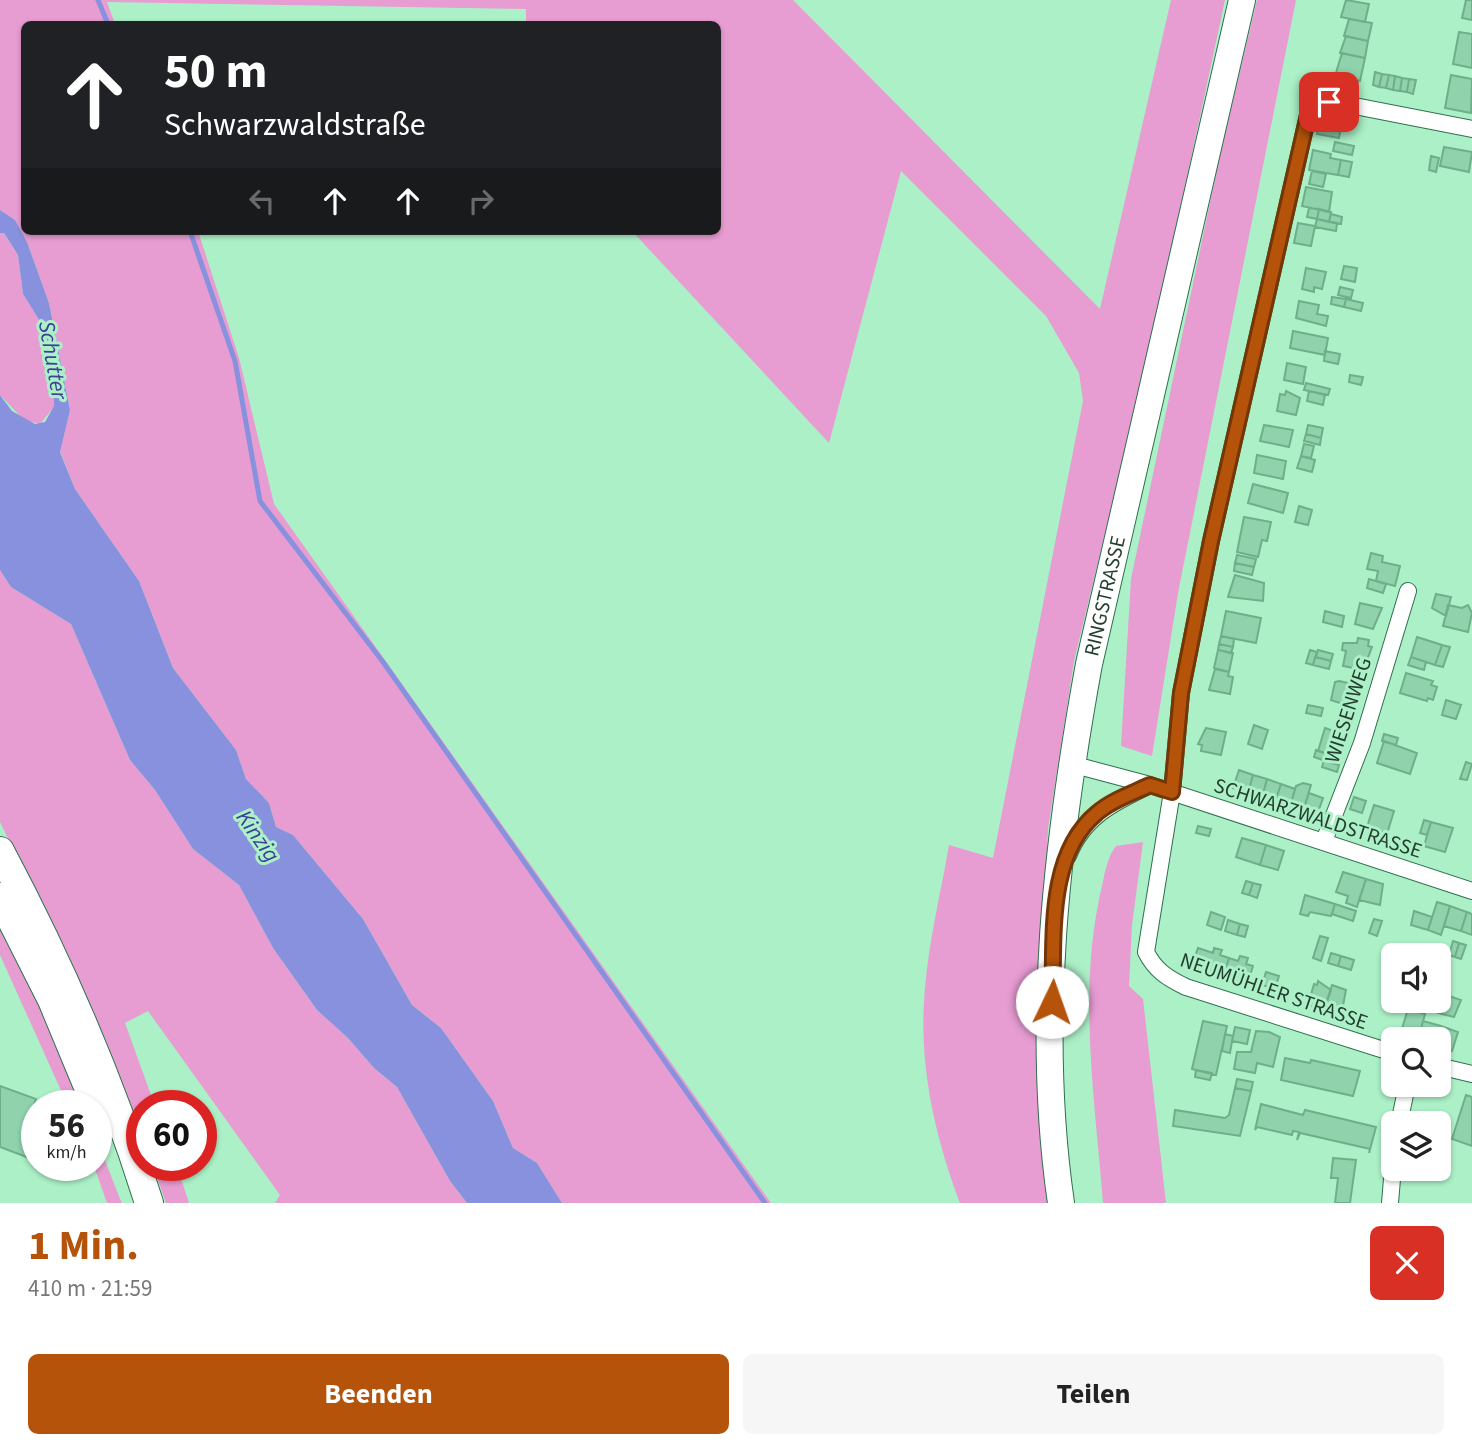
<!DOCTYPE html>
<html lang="de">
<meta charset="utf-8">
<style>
:root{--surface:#fff;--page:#f6f6f6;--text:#222;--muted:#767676;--accent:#b45309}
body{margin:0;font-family:"Source Sans 3",sans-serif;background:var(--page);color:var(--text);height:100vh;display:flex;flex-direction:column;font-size:26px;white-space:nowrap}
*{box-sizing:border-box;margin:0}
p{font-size:23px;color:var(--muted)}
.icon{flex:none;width:38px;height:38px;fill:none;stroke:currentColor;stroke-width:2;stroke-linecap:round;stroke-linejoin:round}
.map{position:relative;height:1203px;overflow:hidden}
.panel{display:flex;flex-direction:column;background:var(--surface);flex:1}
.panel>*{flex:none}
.top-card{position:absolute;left:21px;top:21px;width:700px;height:214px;border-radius:10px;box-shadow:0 2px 5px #0004;background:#202124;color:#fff;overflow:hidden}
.buttons{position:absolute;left:1381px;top:943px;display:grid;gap:14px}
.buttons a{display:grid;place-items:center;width:70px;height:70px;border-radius:10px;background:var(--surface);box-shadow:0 2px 5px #0004;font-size:35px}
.speed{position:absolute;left:21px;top:1090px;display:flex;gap:14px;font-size:35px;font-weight:700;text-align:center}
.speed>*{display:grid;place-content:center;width:91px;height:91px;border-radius:50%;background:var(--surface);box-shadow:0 2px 5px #0004;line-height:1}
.speed small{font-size:18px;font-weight:400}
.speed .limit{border:10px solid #d22;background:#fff;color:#111}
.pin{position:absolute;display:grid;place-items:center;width:60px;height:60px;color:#fff;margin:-30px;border-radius:14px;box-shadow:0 4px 10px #0006}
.me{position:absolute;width:77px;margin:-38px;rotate:3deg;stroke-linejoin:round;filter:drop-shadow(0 0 5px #0008)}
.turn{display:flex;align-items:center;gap:24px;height:147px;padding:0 28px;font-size:32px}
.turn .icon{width:91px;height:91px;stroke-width:2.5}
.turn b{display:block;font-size:49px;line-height:60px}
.lanes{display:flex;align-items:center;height:66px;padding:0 28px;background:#0003;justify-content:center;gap:35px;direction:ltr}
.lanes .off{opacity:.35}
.round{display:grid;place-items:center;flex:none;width:74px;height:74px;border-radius:10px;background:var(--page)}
.head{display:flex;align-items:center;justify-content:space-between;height:119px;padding:0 28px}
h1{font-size:42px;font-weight:700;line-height:52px;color:var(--accent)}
.action{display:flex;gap:14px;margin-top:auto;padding:14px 28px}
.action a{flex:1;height:80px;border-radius:10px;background:var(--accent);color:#fff;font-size:28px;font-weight:700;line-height:80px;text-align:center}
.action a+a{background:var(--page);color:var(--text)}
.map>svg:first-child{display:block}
.green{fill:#e79cd2}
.water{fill:#8891dd}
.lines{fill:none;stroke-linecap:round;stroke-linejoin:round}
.stream{stroke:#8891dd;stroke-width:5}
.building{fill:#8fd2ab;stroke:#6eaf8a;stroke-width:2}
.minor-casing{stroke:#2e704e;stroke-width:18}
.primary-casing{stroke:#2e704e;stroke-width:28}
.trunk-casing{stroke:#2e704e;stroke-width:30}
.minor{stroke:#fff;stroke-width:16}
.primary{stroke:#fff;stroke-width:26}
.trunk{stroke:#fff;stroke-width:28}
.route-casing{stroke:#753606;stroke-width:18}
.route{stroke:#b45309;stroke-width:12}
.labels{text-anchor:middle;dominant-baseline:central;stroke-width:6;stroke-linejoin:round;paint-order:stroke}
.street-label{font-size:21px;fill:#243f2f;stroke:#acf0c7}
.water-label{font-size:23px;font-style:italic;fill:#3e3f99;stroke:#acf0c7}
</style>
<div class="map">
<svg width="1472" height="1203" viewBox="0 0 1472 1203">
<rect width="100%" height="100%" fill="#acf0c7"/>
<path class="green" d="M0 0H793L1100 309 1171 0H1225L1152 340 1074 661 1048 829 1043 938 1054 1203H960C934 1134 918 1062 925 988 929 940 941 892 949 845L993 858 1083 401 1079 373 1046 316 901 171 829 443 632 231H718V24H526V9L107 2 115 24H24V231H198L239 358 274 504 771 1203H562L537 1163 513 1148 493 1101 441 1028 412 1005 363 919 293 835 276 827 269 803 246 779 236 750 173 668 139 581 75 489 60 451 70 409 49 303 27 242 15 220 0 210Z
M1257 0H1296L1178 593 1152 756 1121 746 1131 579 1220 155Z
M3 232 18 255 23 294 46 331 45 352 53 373 54 407 40 424 24 420 0 395V233Z
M0 570 11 587 71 624 130 760 155 790 193 849 239 885 273 948 317 1010 348 1038 374 1068 397 1087 450 1181 467 1203H275L280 1195 148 1011 125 1023 155 1106H142V1135L102 1033 0 822Z
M1143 842 1132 925 1129 986 1143 999 1166 1203H1103C1095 1098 1077 990 1102 886 1105 872 1107 858 1116 846Z
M0 915 84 1106H68L0 955Z
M96 1137 120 1199 122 1203H107L94 1166Z
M153 1166H177L189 1203H166Z"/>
<path class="water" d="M0 210 15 220 27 242 49 303 70 410 60 452 75 489 139 581 173 668 236 750 246 779 269 803 276 827 293 835 363 919 412 1005 441 1028 493 1101 513 1148 537 1163 562 1203H467L450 1181 397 1087 374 1068 348 1038 317 1010 273 948 239 885 193 849 155 790 130 760 71 624 11 587 0 570V395L12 411 35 424 45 422 54 406 53 373 45 353 46 331 23 294 18 255 4 233H0Z"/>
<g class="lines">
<path class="stream" d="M98 0 108 24
M190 231 235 361 260 501 383 662 765 1203"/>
</g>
<path class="building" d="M1346 0 1369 4 1365 22 1341 17Z
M1466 0H1472V20L1462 18Z
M1349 19 1372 23 1368 41 1344 36Z
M1459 32 1472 34V68L1453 64Z
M1346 36 1368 41 1365 58 1340 53Z
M1342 53 1365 58 1360 81 1335 76Z
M1375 72 1382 74 1379 87 1373 85Z
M1382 74 1389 75 1386 88 1379 87Z
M1389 75 1395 76 1393 90 1386 88Z
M1451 75 1472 79 1471 113 1445 108Z
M1395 76 1402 78 1400 91 1393 90Z
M1402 78 1409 79 1407 92 1400 91Z
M1409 79 1416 80 1413 94 1407 92Z
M1321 114 1342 120 1339 138 1317 134Z
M1335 142 1354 146 1352 155 1333 151Z
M1444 147 1472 152 1469 172 1440 166Z
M1313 150 1331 154 1330 158 1341 160 1338 175 1309 170Z
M1431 156 1439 158 1436 172 1429 170Z
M1341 160 1352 162 1349 177 1338 175Z
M1312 171 1326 174 1323 187 1309 184Z
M1306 187 1332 192 1329 212 1302 206Z
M1309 208 1319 209 1317 219 1307 217Z
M1319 209 1331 212 1329 222 1317 219Z
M1331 214 1342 217 1341 224 1329 222Z
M1317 219 1337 223 1336 231 1315 227Z
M1298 223 1315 226 1311 246 1294 243Z
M1344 266 1357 268 1355 282 1341 279Z
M1306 268 1326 272 1322 289 1314 287V292L1302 289Z
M1340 287 1353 290 1351 298 1338 295Z
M1332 297 1346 299 1344 307 1331 304Z
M1346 299 1363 303 1361 311 1344 307Z
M1299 301 1319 305 1317 314 1328 316 1326 326 1296 318Z
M1293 331 1328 338 1325 355 1290 348Z
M1325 351 1340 354 1338 364 1324 361Z
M1287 363 1306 367 1303 384 1284 380Z
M1350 375 1363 377 1361 385 1349 382Z
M1306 383 1330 389 1328 395 1304 390Z
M1286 391 1300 398 1296 415 1277 411 1280 394 1285 395Z
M1309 391 1325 395 1323 405 1307 401Z
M1264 425 1293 430 1289 447 1260 441Z
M1308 425 1323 428 1321 438 1306 434Z
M1306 434 1321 438 1320 445 1304 441Z
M1304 444 1314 446 1311 458 1301 456Z
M1257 455 1286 461 1283 479 1254 473Z
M1301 456 1315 460 1312 472 1297 468Z
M1253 484 1288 493 1283 513 1248 503Z
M1299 506 1312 510 1308 525 1295 522Z
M1244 517 1271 522 1267 541 1262 540 1258 557 1237 552Z
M1371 553 1383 556 1382 562 1400 566 1395 586 1376 581 1378 571 1367 569Z
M1237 555 1256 559 1254 567 1235 563Z
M1235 563 1254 567 1252 575 1234 571Z
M1235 575 1264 583 1263 601 1228 597Z
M1369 579 1386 584 1383 593 1367 588Z
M1436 594 1451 597 1446 616 1432 608Z
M1360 603 1382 608 1373 629 1355 624Z
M1448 605 1462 608 1468 605 1472 613 1468 632 1443 626Z
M1226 611 1261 618 1256 643 1221 636Z
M1325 611 1344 616 1342 627 1323 622Z
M1221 636 1234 639 1233 647 1219 644Z
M1417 637 1442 645 1435 665 1411 657Z
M1358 638 1369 640 1368 646 1372 647 1363 670 1343 666 1346 651 1342 650 1343 643H1357Z
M1219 644 1233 647 1231 653 1218 650Z
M1442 645 1450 647 1443 667 1435 665Z
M1218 650 1233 653 1229 672 1214 668Z
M1310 650 1317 652 1313 665 1306 663Z
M1318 650 1333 654 1331 661 1316 657Z
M1315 657 1331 661 1329 669 1313 665Z
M1411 657 1426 662 1424 670 1408 665Z
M1215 669 1229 672 1228 676 1233 677 1230 694 1209 690Z
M1406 673 1433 681 1431 685 1437 687 1433 700 1428 698 1427 701 1400 693Z
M1339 681 1357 685 1352 707 1331 700 1335 682Z
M1446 700 1461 705 1456 719 1442 715Z
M1308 705 1323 708 1321 716 1306 713Z
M1254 725 1268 730 1262 749 1248 744Z
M1206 728 1226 732 1221 755 1201 751 1202 745 1198 744Z
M1325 728 1345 735 1338 757 1318 751Z
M1384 734 1398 738 1396 745 1382 741Z
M1384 741 1417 753 1410 774 1377 763Z
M1316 750 1338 757 1335 764 1314 757Z
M1324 760 1339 765 1337 772 1322 767Z
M1466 762 1472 764 1467 780 1460 779Z
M1239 770 1253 775 1248 793 1233 788Z
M1253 775 1267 779 1262 798 1248 793Z
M1267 779 1281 784 1275 802 1262 798Z
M1303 783 1311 785 1303 811 1290 807 1296 786Z
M1281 784 1295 789 1290 807 1275 802Z
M1309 793 1323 798 1317 815 1303 811Z
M1354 797 1366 801 1362 813 1350 809Z
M1374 805 1394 811 1387 834 1367 827Z
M1424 820 1431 822 1427 835 1420 833Z
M1431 822 1453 828 1445 852 1424 846Z
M1198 826 1211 829 1209 836 1196 833Z
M1242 838 1266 845 1260 865 1236 857Z
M1266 845 1284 851 1278 870 1260 865Z
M1343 872 1366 879 1357 907 1346 903 1348 896 1336 892Z
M1366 879 1383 884 1380 905 1359 900Z
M1246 881 1253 883 1249 895 1242 893Z
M1253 883 1261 885 1257 898 1249 895Z
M1305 895 1335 904 1331 916 1310 912 1308 916 1300 914Z
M1437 902 1450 906 1441 935 1428 930Z
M1335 904 1356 911 1353 921 1332 914Z
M1450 906 1467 912 1461 931 1444 926Z
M1414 911 1432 917 1428 930 1411 925Z
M1211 912 1225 917 1221 930 1207 925Z
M1467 912 1472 914V935L1461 931Z
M1374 919 1382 921 1377 936 1369 933Z
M1228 920 1240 924 1237 935 1225 931Z
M1240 924 1248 926 1245 937 1237 935Z
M1320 936 1328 938 1321 961 1313 958Z
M1453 941 1459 943 1455 957 1449 955Z
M1459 943 1466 945 1461 959 1455 957Z
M1198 948 1213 953 1214 948 1222 950 1220 955 1229 958 1223 977 1191 967Z
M1331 953 1341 956 1338 966 1328 963Z
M1240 956 1248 958 1246 964 1253 966 1247 985 1223 977 1229 958 1238 961Z
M1341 956 1354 960 1351 970 1338 966Z
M1266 972 1279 976 1275 989 1262 985Z
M1318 981 1331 990 1324 1010 1308 1005 1314 984 1317 985Z
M1332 985 1346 990 1341 1016 1324 1010Z
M1449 996 1461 1000 1454 1017 1442 1014Z
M1438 997 1447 1000 1442 1014 1433 1011Z
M1408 1009 1425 1014 1418 1040 1400 1035Z
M1203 1021 1227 1026 1216 1075 1192 1069Z
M1423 1021 1441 1026 1437 1040H1418Z
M1441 1026 1458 1032 1452 1051 1438 1047 1437 1040Z
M1235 1027 1250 1030 1247 1044 1232 1041Z
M1256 1031 1269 1032 1280 1037 1273 1067 1257 1063 1255 1073 1234 1069 1237 1052H1251Z
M1225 1034 1233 1036 1230 1053 1222 1051Z
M1285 1058 1310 1063 1311 1060 1360 1071 1353 1096 1281 1080Z
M1196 1070 1212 1073 1210 1080 1195 1077Z
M1237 1079 1253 1082 1251 1091 1235 1088Z
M0 1086 36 1099 27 1125 37 1128V1161L0 1147Z
M1235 1088 1251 1091 1240 1136 1173 1126 1175 1110 1225 1118 1229 1115Z
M1466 1095 1472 1097V1146L1452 1139Z
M1261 1104 1303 1115 1305 1110 1376 1127 1369 1153 1370 1149 1300 1133 1297 1140 1299 1132 1293 1131 1292 1135 1257 1127 1255 1130Z
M1333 1158 1356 1160 1350 1203H1335L1338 1178H1331Z"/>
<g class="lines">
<defs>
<path id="minor" d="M1071 764 1150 785 1472 891
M1324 841 1362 743 1408 591
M1068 856C1083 817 1114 802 1150 785
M1393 1053 1186 987C1167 978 1155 970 1146 952L1172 792 1181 693 1211 541 1308 115 1320 102 1329 101 1472 129
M1438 1066 1472 1074
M1399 1124 1407 1085
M1390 1203 1393 1167"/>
<g id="primary">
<path id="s1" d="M1061 1203C1035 1025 1057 839 1089 664L1242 0"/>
</g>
<path id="trunk" d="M0 851C60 964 111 1081 149 1203
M0 897 52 1000 96 1106"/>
</defs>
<use href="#minor" class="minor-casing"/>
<use href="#primary" class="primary-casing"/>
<use href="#trunk" class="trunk-casing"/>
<use href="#minor" class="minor"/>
<use href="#primary" class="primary"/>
<use href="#trunk" class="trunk"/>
</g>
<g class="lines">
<defs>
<path id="route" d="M1052 1002C1055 941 1045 856 1097 813 1112 800 1133 793 1150 785L1172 792 1181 693 1211 541 1308 115 1320 102H1329"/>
</defs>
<use href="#route" class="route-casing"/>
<use href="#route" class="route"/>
</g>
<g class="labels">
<g class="street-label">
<text stroke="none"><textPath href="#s1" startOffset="612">RINGSTRASSE</textPath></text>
<text transform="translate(1348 710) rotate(-72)">WIESENWEG</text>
<text transform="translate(1318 818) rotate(18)">SCHWARZWALDSTRASSE</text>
<text transform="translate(1274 991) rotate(19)">NEUMÜHLER STRASSE</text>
</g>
<g class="water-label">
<text transform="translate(53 360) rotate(80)">Schutter</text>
<text transform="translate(258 836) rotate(55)">Kinzig</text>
</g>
</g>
</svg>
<div class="buttons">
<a><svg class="icon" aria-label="sound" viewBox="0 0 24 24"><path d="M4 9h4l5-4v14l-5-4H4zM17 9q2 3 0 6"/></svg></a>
<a><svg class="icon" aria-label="search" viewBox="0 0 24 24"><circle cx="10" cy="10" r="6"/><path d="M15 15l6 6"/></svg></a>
<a><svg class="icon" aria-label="layers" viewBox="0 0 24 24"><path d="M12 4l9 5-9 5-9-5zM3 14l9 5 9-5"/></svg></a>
</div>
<div class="speed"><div>56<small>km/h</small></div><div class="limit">60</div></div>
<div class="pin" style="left:1329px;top:102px;background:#d93025"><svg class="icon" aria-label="arrive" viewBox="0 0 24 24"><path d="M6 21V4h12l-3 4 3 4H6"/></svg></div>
<svg class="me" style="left:1052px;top:1002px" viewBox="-20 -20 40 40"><circle r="19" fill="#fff"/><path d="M0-13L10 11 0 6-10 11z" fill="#b45309"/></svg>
<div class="top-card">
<div class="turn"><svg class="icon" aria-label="ahead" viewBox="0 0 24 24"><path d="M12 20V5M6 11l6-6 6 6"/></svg><div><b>50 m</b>Schwarzwaldstraße</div></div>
<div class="lanes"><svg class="icon off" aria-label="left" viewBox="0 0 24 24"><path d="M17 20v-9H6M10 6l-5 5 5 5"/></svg><svg class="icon" aria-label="ahead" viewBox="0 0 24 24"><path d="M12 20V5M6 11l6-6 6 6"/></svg><svg class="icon" aria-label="ahead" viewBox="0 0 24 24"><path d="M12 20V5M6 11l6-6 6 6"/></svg><svg class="icon off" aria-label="right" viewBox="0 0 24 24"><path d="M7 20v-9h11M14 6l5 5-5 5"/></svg></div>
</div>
</div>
<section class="panel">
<div class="head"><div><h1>1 Min.</h1><p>410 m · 21:59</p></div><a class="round" style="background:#d93025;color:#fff"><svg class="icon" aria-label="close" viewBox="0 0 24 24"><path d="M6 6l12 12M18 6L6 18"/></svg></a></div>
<div class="action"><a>Beenden</a><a>Teilen</a></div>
</section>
